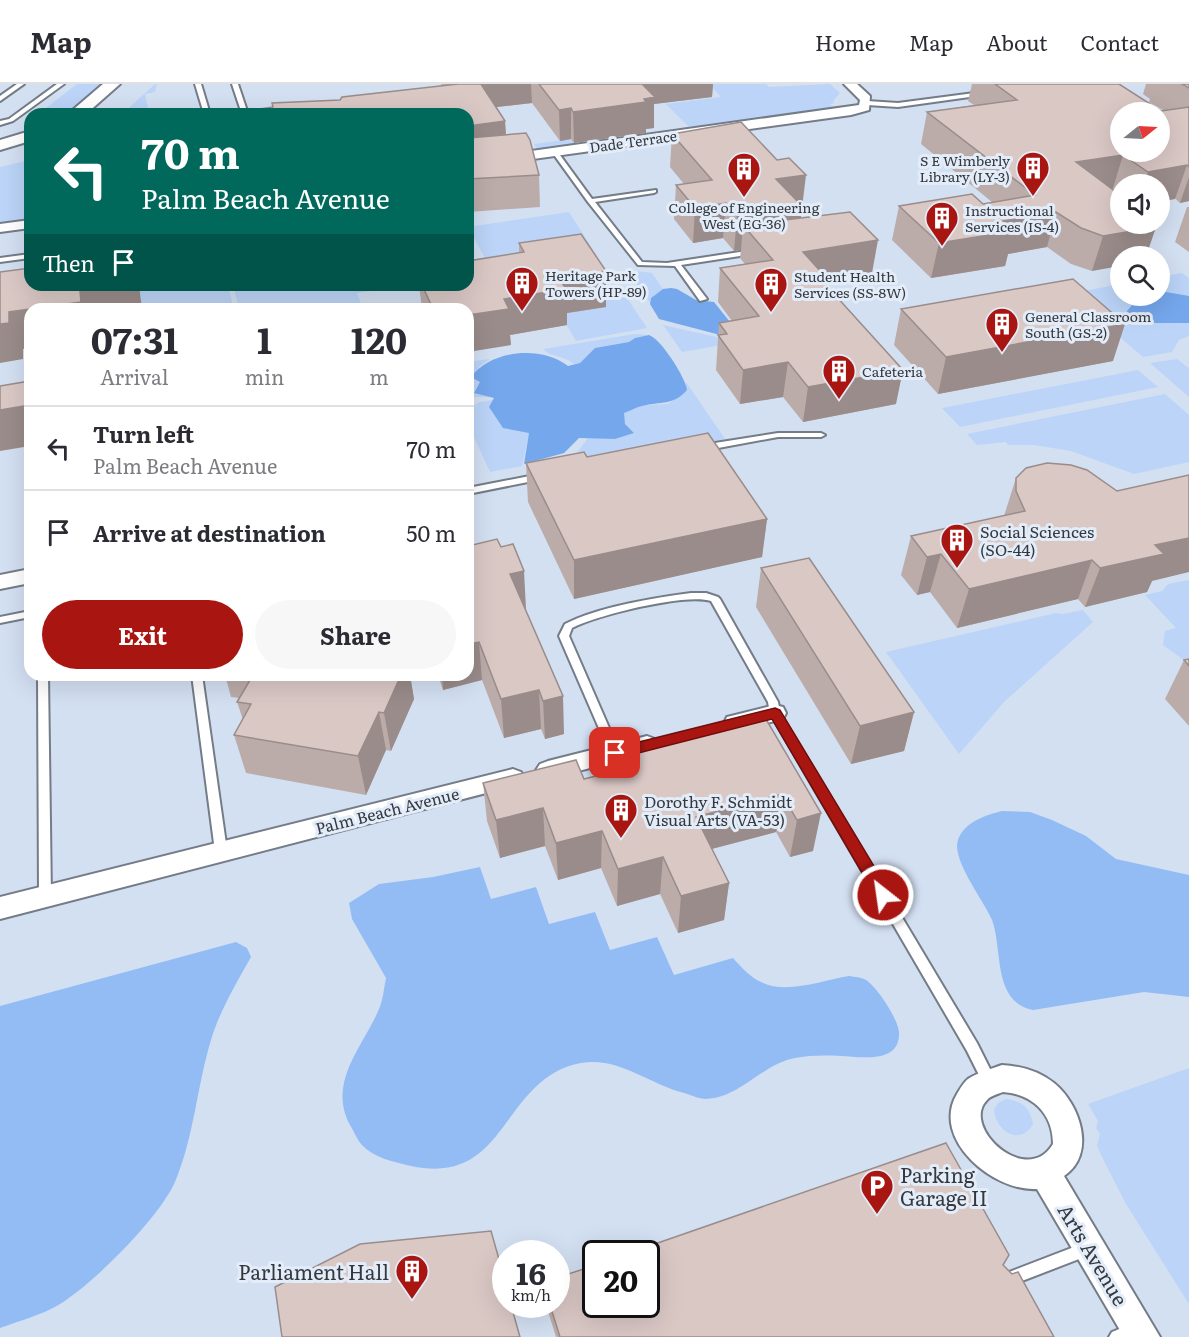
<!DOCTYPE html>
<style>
:root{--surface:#fff;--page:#f7f7f7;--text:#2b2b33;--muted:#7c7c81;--line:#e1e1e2;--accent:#a91611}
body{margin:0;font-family:Literata,serif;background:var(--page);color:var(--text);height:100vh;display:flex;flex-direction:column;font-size:22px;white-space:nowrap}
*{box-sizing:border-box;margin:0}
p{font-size:20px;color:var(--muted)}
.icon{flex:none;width:33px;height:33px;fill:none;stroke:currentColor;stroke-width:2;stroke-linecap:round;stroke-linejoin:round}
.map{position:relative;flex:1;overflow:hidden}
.side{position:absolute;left:24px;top:219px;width:450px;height:378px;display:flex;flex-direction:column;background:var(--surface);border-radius:18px;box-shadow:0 6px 24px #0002}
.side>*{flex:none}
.guide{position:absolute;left:24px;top:24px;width:450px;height:183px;border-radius:18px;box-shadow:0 6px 24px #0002;background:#00695c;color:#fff;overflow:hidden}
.needle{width:39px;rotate:72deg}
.fabs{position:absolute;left:1110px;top:18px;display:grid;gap:12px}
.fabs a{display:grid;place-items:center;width:60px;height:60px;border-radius:50%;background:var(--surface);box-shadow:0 6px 24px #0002;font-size:30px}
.speed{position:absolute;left:492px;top:1156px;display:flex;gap:12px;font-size:30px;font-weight:700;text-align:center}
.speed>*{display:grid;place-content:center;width:78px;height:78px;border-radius:50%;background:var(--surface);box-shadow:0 6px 24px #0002;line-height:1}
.speed small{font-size:15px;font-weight:400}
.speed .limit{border:3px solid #111;border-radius:9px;background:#fff;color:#111}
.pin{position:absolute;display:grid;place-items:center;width:51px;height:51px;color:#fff;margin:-26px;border-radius:12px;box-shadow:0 3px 9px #0006}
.me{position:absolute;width:66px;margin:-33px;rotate:330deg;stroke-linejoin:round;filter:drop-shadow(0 0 4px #0008)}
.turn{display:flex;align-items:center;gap:21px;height:126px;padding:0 18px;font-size:27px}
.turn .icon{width:78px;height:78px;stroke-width:2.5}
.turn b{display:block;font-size:42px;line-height:51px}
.then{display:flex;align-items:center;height:57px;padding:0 18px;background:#0003;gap:12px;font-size:22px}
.eta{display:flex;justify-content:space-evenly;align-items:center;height:102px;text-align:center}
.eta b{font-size:36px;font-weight:700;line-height:42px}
.cta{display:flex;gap:12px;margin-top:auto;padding:12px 18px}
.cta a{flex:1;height:69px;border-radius:36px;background:var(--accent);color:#fff;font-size:24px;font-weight:700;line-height:69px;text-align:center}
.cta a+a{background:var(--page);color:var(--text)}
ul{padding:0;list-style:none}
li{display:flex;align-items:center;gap:18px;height:84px;padding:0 18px;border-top:2px solid var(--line)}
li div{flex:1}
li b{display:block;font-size:22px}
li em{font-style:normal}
header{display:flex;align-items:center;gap:36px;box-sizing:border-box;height:84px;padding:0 30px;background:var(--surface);border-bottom:2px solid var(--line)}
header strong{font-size:28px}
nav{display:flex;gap:33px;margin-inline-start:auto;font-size:21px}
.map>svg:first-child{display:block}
.built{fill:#d3e0f2;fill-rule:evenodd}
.green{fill:#bbd4f7}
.forest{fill:#75a7ed}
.water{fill:#93bcf5}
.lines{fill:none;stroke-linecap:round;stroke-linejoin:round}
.service-casing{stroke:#747c88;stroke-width:4}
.minor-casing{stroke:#747c88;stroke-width:4}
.tertiary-casing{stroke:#747c88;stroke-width:4}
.service{fill:#fff;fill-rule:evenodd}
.minor{fill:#fff;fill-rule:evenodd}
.tertiary{fill:#fff;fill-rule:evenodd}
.wall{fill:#bbaca9}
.shaded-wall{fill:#998c8a}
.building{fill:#dac8c5;stroke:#998c8a;stroke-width:1.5;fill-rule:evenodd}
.route{fill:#a91611;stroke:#6e0e0b;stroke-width:1.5}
.labels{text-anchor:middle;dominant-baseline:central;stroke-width:6;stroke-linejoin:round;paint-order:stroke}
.far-street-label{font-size:14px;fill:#35393e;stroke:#e3ecf9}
.far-poi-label{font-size:14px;fill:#35393e;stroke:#e3ecf9;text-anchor:start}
.poi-label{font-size:16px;fill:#35393e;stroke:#e3ecf9;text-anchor:start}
.street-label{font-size:16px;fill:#35393e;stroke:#e3ecf9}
.near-poi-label{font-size:20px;fill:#35393e;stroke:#e3ecf9;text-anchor:start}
.near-street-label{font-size:20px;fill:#35393e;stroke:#e3ecf9}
</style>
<header>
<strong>Map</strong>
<nav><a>Home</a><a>Map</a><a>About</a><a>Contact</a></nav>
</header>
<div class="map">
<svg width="1189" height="1253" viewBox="0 0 1189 1253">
<rect width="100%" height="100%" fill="#e3ecf9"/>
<path class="built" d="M0 0H1189V1253H0ZM1120 28H1160V68H1120ZM30 30H468V201H30ZM1120 100H1160V140H1120ZM1120 172H1160V212H1120ZM30 225H468V591H30ZM506 1170H556V1221H506ZM596 1170H646V1221H596Z"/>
<path class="green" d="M77 0H104L65 30H38Z
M155 0H157L155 8 145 10 149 30H122Z
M709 0H766L769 3 830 0 840 9 833 17 834 19 829 20 837 25 689 43 666 20 721 13Z
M630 51H647L538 66 534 60 571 55 575 60Z
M30 76V136L0 140V83Z
M569 128 597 172 517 184 491 185 468 143Z
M627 186 652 189 663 205 651 214 650 219Z
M1182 189 1189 194V252L1179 256 1172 268 1143 273 1069 210 1120 200V212H1160V193Z
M139 201H228L234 225H142Z
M233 201H395L396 203 357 209 363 225H239Z
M625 211 647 244 576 257 560 230 605 223 600 214Z
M663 241 739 258 682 268Z
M635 250 649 251 635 254 629 258 595 264 580 279 574 280C565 271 551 274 543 265Z
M490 275 479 283 480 298 474 308 490 313H468V278Z
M1177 275 1189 284V313L1150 279Z
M1138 286 1158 303 960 343 942 324Z
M686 298 725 355 577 379 576 370 588 354 615 355 634 349 625 340 623 329 643 321 668 320 686 306Z
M1165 310 1189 331V378L1134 390 1071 367 1034 361H1008L1006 358 977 361 967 350Z
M493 316 489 323 529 349 522 382 490 388 468 340V325L480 318Z
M1189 496V580L1163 561 1165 547 1176 544 1145 511 1162 507 1168 500Z
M1083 526 1093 538 1004 618 959 670 886 568 1056 529 1062 530Z
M1189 984V1220L1126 1120 1104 1077 1097 1062 1100 1050 1096 1044 1098 1037 1088 1020Z
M1006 1015C1023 1017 1030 1024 1033 1040 1020 1063 996 1047 994 1026L998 1019Z"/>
<path class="forest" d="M671 204 677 205 696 216 714 218 730 238 728 253 659 235 650 220 651 214 663 205Z
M1160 207 1189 212V239H1152L1128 232 1127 227 1140 212H1160Z
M649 251C661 255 686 294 687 306 673 322 661 317 642 322 636 323 630 327 624 329L625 340 634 349 615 355 579 354 564 369 524 380 529 349 503 344 489 323 494 314 474 309 480 298 471 293C491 266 541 261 568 282L580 279 595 264 629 258 635 254Z"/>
<path class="water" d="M1002 727 1030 728 1052 736 1086 752 1116 775 1189 791V913L1144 908 1033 926C992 918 1003 865 992 836 984 817 951 775 958 756 964 738 986 731 1002 727Z
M480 783 491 815 536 803 549 840 595 828 610 866 657 853 674 891 733 874C741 883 750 893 761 898 786 911 823 896 849 892 855 893 861 893 866 896 877 903 899 936 899 949 900 980 860 973 841 972 827 971 809 971 795 974 762 980 740 1014 706 1015 699 1015 691 1011 684 1009 643 998 613 967 569 982 500 1006 504 1102 411 1082 394 1078 374 1074 362 1061 357 1056 354 1047 350 1041 327 998 363 963 379 925 383 916 384 904 386 894L352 835 349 819 379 800 433 793Z
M236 858 247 864 251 873C236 900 220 926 211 956 197 1002 194 1053 175 1098 159 1134 93 1200 60 1220 42 1231 19 1237 0 1244V922Z"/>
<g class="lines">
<defs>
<path id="service" d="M17 0H24L0 17V12Z
M57 0H64L13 37 0 41V37L9 35Z
M195 0H201L210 30H204Z
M232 0H238L248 30H242Z
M982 8 984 9V11L898 23 867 21 864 19 867 17 898 19Z
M555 66 557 67 592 115 656 106V108L654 109 595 118 642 178 667 179 753 166 756 168 753 170 681 181 707 215 700 217 675 182 638 181 588 118 552 68Z
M30 170V174L0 178V174Z
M778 349H821L825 351 821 353H778L702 367 698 364 702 361Z
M540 390 544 393 543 395 468 410V404Z
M691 509H706L718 513 720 515 778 618 780 629 977 959 996 997 994 1001 989 1003 984 1001 967 967 770 629 768 618 711 517C685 509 598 531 572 544L569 552 620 669 619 672H611L559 552 565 540C598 523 653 514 691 509Z
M30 527V533L0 539V533Z
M38 591H48L51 813 49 817 45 818 41 817 39 813Z
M192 591H202L227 767 225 770 221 772 217 770 215 767Z
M1087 1158 1092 1160 1094 1165 1092 1170 1009 1202 1004 1200 1002 1195 1004 1190Z
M1136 1238 1141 1241 1144 1246 1141 1251 1138 1253H1109L1112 1248Z"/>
<path id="minor" d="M844 0H857L870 12 869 26 851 31 468 84V76L859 21 860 16Z
M30 136V144L0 148V140Z
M30 485V499L0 505V491Z
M775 621 783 623 786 629 783 635 735 647 727 645 724 639 727 633Z
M647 652 655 655 659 661 655 667 548 695 540 692 536 686 540 680 548 677Z
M513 685 521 688 525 694 521 700 0 835V813Z
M1002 981C1021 982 1039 987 1054 999 1080 1020 1097 1070 1064 1092L1160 1253H1124L1037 1105C994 1108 930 1055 957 1010 960 1005 964 998 968 995 977 989 991 985 1002 981ZM1003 1008C1032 1010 1053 1029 1053 1060 1027 1104 960 1043 987 1016 990 1012 998 1010 1003 1008Z"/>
<path id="tertiary" d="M103 0H120L86 30H68Z
M30 47V57L0 66V56Z"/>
</defs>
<use href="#service" class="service-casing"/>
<use href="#minor" class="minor-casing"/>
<use href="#tertiary" class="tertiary-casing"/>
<use href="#service" class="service"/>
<use href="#minor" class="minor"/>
<use href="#tertiary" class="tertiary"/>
</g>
<path class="wall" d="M441 0H713L712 13 654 20V44L646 45V49L574 59 571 55 560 57 532 19 496 23 505 37 506 51 539 91 540 123 468 128V30H260L259 25 340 16 442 2Z
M972 0H1119L1161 27 1163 26 1149 18 1150 15 1143 10 1146 0H1189V117L1180 119 1160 100H1120V110L1112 105 1120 140 1156 143 1146 172H1120L1092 187 1071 180 1047 163 1008 170 1005 182 931 194 892 156 899 122 983 120 992 118 921 60 927 28 974 21 968 17Z
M672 50 802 122 801 134 872 189 822 197 896 320 803 338 783 313 740 320 716 286 719 239 732 237 718 218 720 184 745 180 740 174 741 166 734 167 723 154 693 159 674 135 676 101 684 100 670 83Z
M1187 123H1189V168L1175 158Z
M519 159 606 223 567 229V241L510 251 511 261 468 225H422L419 201H468L519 169Z
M901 225 1113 277 938 310 894 261Z
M587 373 767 435 762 473 574 515 528 418 526 379Z
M1016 394 1152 497 1147 508 1085 523 1078 515 957 544 930 508 917 511 901 491 911 452 1004 432Z
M468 462 526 525V526L564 650 545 655 541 645 504 654 482 596 443 606 438 591H468Z
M761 484 914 628 904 667 851 680 756 523Z
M1189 575V642L1165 615 1184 576Z
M225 591H410L414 615 391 667 386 666 366 711 246 689 234 651 243 636 237 618 240 614 231 613Z
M763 630 813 767 790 773 776 748 712 765 729 799 724 836 678 849 660 810 617 822 601 784 558 796 545 762 500 774 487 737 483 699 584 695 619 686V666Z
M1003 1181 1054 1253H556L546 1221H556Z"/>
<path class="shaded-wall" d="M477 0H531L532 19 479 25Z
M635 0H713L712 13 654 20V44L646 45V49L574 59 573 28Z
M571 24V55L560 57 559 26Z
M505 37 507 68 468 74V42Z
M1123 71 1113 104 1066 112 1076 78Z
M1187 81 1175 115 1160 118V100H1144L1148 88Z
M806 91 798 157 743 141 741 166 734 167 737 132 776 95Z
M1189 93V117L1180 119Z
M726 119 723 154 693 159 695 124Z
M1056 128 1047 163 1008 170 1005 182 931 194 939 159 1003 137Z
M1156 143 1146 172H1120V182L1092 187 1103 152Z
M878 156 872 189 821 197 803 168Z
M606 187V223L567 229V241L510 251 511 261 468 268V231L504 215 559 194Z
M122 201H139L142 225H32L80 207Z
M30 225V264L23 265V275L0 279V240L9 228Z
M1125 240 1113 277 938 310 946 273Z
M788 278 783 313 740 320 743 286Z
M903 286 896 320 803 338 808 303Z
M30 321V362L0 367V326Z
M767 435 762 473 574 515V476Z
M1189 454V488L1152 497 1147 508 1085 523 1100 484 1155 461Z
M941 470 930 508 917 511 927 473Z
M1092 476 1078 515 957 544 969 505Z
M524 487 526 525 512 529 510 490Z
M479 558 482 596 443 606 442 591H468V560Z
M401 591H410L414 615 391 667 384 629Z
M539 606 541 645 504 654 501 615Z
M563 612 564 650 545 655 543 617Z
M379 628 386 666 366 711 358 672Z
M914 628 904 667 851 680 860 642Z
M782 710 776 748 692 770 696 733Z
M543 724 545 762 500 774 496 736Z
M821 729 813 767 790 773 797 736Z
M602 747 601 784 558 796 556 759Z
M663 773 660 810 617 822 618 785Z
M729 799 724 836 678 849 681 812Z"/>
<path class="building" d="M458 0H481L505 37 468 42V30H261L259 25 273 23 272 19 340 16 342 13Z
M539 0H642L655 13 644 15 646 18 573 28 571 24 559 26Z
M995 0H1119L1161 27 1189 23V83L1187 81 1148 88 1123 71 1076 78 1120 111V140H1151L1156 143 1103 152 1081 144 1056 128 1003 137 1014 147 939 159 899 122 972 110 983 120 1035 111 927 28 1017 16ZM1120 28H1160V68H1120Z
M1182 0H1189V4Z
M741 38 777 76 789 74 806 91 776 95 802 122 737 132 726 119 695 124 676 101 712 96 672 50Z
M526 49 530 56 539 91 468 95V54Z
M850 128 878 156 803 168 822 189 816 190 903 286 808 303 788 278 743 286 718 251 727 250 719 239 759 232 720 184 773 176 743 141Z
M581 150 606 187 559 194 566 205 504 215 509 225 468 231V225H433L422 201H468V177L524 168 519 159Z
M30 184V201H122L80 207 81 218 9 228V239L0 240V188Z
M1073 195 1125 240 946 273 901 225Z
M30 297V321L0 326V302Z
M708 349 767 435 574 476 526 379 584 368 587 373Z
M1047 379 1071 381 1087 386 1117 407 1189 391V454L1155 461 1164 470 1100 484 1092 476 969 505 941 470 927 473 911 452 1025 427 1016 407V394L1026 384Z
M497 455 501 463 513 460 524 487 510 490 563 612 543 617 539 606 501 615 479 558 468 560V462Z
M809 474 914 628 860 642 761 484Z
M1189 575V582L1184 576Z
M253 591H401L384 629 379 628 358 672 234 651 251 620 237 618Z
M763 630 821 729 797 736 782 710 696 733 729 799 681 812 663 773 618 785 602 747 556 759 543 724 496 736 483 699 576 676 584 695 627 684 619 666Z
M946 1059 1009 1171 1003 1181 1012 1190 1018 1188 1054 1253H560L550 1221H556V1194L596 1181V1221H646V1170H626Z
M491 1147 506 1200V1221H511L520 1253H282L275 1203 360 1160Z"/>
<path class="route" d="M775 624 780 626 889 807 891 811 889 816H878L772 635 615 675 608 669 615 664Z"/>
<defs>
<symbol id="building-pin" viewBox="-11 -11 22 30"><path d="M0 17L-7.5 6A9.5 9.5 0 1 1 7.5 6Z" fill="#a91611" stroke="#e3ecf9"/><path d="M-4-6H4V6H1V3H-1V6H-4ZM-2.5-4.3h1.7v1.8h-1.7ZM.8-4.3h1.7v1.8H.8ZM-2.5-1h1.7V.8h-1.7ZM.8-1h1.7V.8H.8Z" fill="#fff"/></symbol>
<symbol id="parking-pin" viewBox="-11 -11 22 30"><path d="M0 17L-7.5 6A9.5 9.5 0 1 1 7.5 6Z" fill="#a91611" stroke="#e3ecf9"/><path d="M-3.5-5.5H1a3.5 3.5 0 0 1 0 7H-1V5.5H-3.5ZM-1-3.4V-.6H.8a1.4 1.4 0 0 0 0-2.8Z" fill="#fff"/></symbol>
</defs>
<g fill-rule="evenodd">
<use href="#building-pin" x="1014" y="65" width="38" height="52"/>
<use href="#building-pin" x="725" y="66" width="38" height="52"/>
<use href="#building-pin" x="923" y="115" width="38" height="52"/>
<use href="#building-pin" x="503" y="180" width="38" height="52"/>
<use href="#building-pin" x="752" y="181" width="38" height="52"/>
<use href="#building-pin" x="983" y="221" width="38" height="52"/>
<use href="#building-pin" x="820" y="268" width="38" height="52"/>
<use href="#building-pin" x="938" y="437" width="38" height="52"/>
<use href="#building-pin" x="602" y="707" width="38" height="52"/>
<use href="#parking-pin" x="858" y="1083" width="38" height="52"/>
<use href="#building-pin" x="393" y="1168" width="38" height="52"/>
</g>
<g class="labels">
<g class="far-street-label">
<text transform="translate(633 57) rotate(-8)">Dade Terrace</text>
</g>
<g class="far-poi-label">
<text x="1010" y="76" text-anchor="end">S E Wimberly<tspan x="1010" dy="16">Library (LY-3)</tspan></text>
<text x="744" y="123" text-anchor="middle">College of Engineering<tspan x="744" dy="16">West (EG-36)</tspan></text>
<text x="965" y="126">Instructional<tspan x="965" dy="16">Services (IS-4)</tspan></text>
<text x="545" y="191">Heritage Park<tspan x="545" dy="16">Towers (HP-89)</tspan></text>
<text x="794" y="192">Student Health<tspan x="794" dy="16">Services (SS-8W)</tspan></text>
<text x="1025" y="232">General Classroom<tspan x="1025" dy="16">South (GS-2)</tspan></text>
<text x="862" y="287">Cafeteria</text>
</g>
<g class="poi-label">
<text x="980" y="447">Social Sciences<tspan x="980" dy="18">(SO-44)</tspan></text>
<text x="644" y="717">Dorothy F. Schmidt<tspan x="644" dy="18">Visual Arts (VA-53)</tspan></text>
</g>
<g class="street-label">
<text transform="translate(387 726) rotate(-14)">Palm Beach Avenue</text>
</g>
<g class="near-poi-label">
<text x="900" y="1090">Parking<tspan x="900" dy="23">Garage II</tspan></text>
<text x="389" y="1187" text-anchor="end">Parliament Hall</text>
</g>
<g class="near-street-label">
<text transform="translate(1094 1170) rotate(59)">Arts Avenue</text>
</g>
</g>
</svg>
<div class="fabs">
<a><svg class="needle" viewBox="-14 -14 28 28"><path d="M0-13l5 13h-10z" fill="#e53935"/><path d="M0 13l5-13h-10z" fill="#7c7c81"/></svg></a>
<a><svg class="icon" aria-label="sound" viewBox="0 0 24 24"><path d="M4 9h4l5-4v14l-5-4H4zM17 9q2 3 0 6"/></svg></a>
<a><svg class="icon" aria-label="search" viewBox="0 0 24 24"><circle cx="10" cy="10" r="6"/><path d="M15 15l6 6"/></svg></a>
</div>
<div class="speed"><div>16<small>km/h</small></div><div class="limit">20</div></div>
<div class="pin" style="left:615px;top:669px;background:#d93025"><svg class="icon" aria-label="arrive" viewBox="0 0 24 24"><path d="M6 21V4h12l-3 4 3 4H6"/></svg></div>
<svg class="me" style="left:883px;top:811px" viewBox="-20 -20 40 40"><circle r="17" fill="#a91611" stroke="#fff" stroke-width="3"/><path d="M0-11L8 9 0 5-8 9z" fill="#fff"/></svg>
<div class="guide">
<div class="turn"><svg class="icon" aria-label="left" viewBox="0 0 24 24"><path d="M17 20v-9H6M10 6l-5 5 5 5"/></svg><div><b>70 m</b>Palm Beach Avenue</div></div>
<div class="then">Then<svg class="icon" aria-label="arrive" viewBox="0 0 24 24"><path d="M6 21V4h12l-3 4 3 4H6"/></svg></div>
</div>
<section class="side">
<div class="eta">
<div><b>07:31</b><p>Arrival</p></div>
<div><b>1</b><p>min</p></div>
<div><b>120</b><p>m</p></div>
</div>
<ul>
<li><svg class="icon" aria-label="left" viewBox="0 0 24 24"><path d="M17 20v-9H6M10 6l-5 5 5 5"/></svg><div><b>Turn left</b><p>Palm Beach Avenue</p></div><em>70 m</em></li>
<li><svg class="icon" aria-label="arrive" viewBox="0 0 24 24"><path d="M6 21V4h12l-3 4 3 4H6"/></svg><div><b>Arrive at destination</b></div><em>50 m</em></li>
</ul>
<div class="cta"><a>Exit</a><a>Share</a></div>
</section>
</div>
